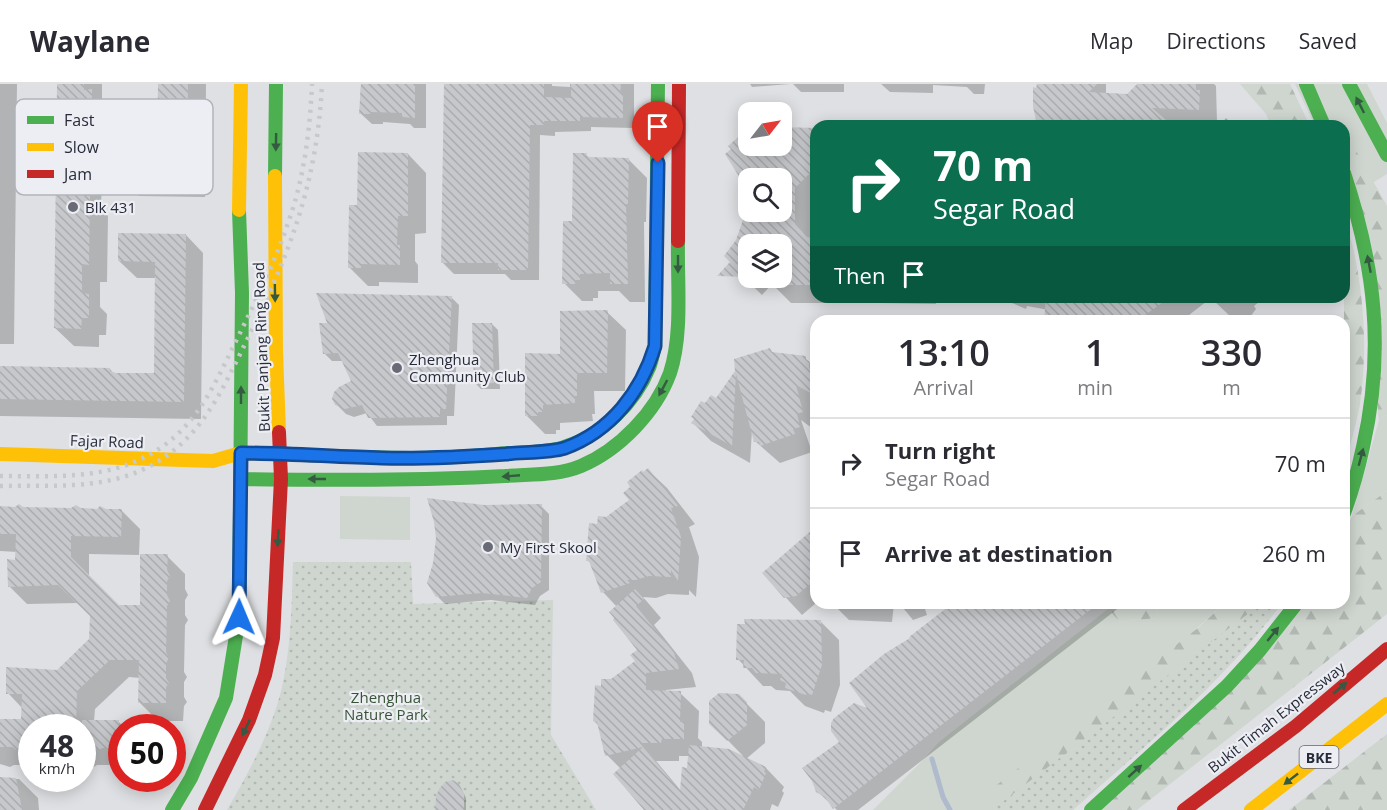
<!DOCTYPE html>
<style>
:root{--surface:#fff;--page:#f2f2f3;--text:#2b2b33;--muted:#7c7c81;--line:#e1e1e2}
body{margin:0;font-family:"Open Sans",sans-serif;background:var(--page);color:var(--text);height:100vh;display:flex;flex-direction:column;font-size:22px;white-space:nowrap}
*{box-sizing:border-box;margin:0}
p{font-size:20px;color:var(--muted)}
.icon{flex:none;width:33px;height:33px;fill:none;stroke:currentColor;stroke-width:2;stroke-linecap:round;stroke-linejoin:round}
.map{position:relative;flex:1;overflow:hidden}
.sheet{position:absolute;left:810px;top:231px;width:540px;height:294px;display:flex;flex-direction:column;background:var(--surface);border-radius:18px;box-shadow:0 3px 15px #0003}
.sheet>*{flex:none}
.guide{position:absolute;left:810px;top:36px;width:540px;height:183px;border-radius:18px;box-shadow:0 3px 15px #0003;background:#0b6e4f;color:#fff;overflow:hidden}
.needle{width:39px;rotate:59deg}
.controls{position:absolute;left:738px;top:18px;display:grid;gap:12px}
.controls a{display:grid;place-items:center;width:54px;height:54px;border-radius:12px;background:var(--surface);box-shadow:0 3px 15px #0003;font-size:30px}
.speed{position:absolute;left:18px;top:630px;display:flex;gap:12px;font-size:30px;font-weight:700;text-align:center}
.speed>*{display:grid;place-content:center;width:78px;height:78px;border-radius:50%;background:var(--surface);box-shadow:0 3px 15px #0003;line-height:1}
.speed small{font-size:15px;font-weight:400}
.speed .limit{border:9px solid #d22;background:#fff;color:#111}
.pin{position:absolute;display:grid;place-items:center;width:51px;height:51px;color:#fff;margin:-62px -26px;border-radius:50% 50% 50% 0;rotate:-45deg;box-shadow:0 0 6px #0007}
.pin .icon{rotate:45deg}
.me{position:absolute;width:66px;margin:-33px;rotate:1deg;stroke-linejoin:round;filter:drop-shadow(0 0 4px #0008)}
.turn{display:flex;align-items:center;gap:21px;height:126px;padding:0 24px;font-size:27px}
.turn .icon{width:78px;height:78px;stroke-width:2.5}
.turn b{display:block;font-size:42px;line-height:51px}
.then{display:flex;align-items:center;height:57px;padding:0 24px;background:#0003;gap:12px;font-size:22px}
.eta{display:flex;justify-content:space-evenly;align-items:center;height:102px;text-align:center}
.eta b{font-size:36px;font-weight:600;line-height:42px}
ul{padding:0;list-style:none}
li{display:flex;align-items:center;gap:18px;height:90px;padding:0 24px;border-top:2px solid var(--line)}
li div{flex:1}
li b{display:block;font-size:22px}
li em{font-style:normal}
header{display:flex;align-items:center;gap:36px;box-sizing:border-box;height:84px;padding:0 30px;background:var(--surface);border-bottom:2px solid var(--line)}
header strong{font-size:28px}
nav{display:flex;gap:33px;margin-inline-start:auto;font-size:21px}
.map>svg:first-child{display:block}
.green{fill:#ced6cf}
.forest{fill:url(#forest-firs)}
.park{fill:url(#park-dots)}
.shadow{fill:#0003;fill-rule:evenodd}
.lines{fill:none;stroke-linecap:round;stroke-linejoin:round}
.stream{stroke:#afbacc;stroke-width:5}
.building{fill:url(#building-back-hatch)}
.fast{stroke:#4caf50;stroke-width:14}
.slow{stroke:#ffc107;stroke-width:14}
.jam{stroke:#c62828;stroke-width:14}
.rail{stroke:#c7c8cb;stroke-width:4.5;stroke-dasharray:3 6;stroke-linecap:butt}
.oneway{fill:#355a42}
.route-casing{stroke:#114b97;stroke-width:15}
.route{stroke:#1a73e8;stroke-width:10}
.poi-dot{fill:#686b75;stroke:#eceef3;stroke-width:2}
.labels{text-anchor:middle;dominant-baseline:central;stroke-width:4.5;stroke-linejoin:round;paint-order:stroke}
.shield{fill:#eceef3;stroke:#636672;stroke-width:1.5}
.shield-label{font-size:14px;font-weight:bold;fill:#282c3a}
.poi-label{font-size:15px;fill:#282c3a;stroke:#eceef3;text-anchor:start}
.street-label{font-size:15px;fill:#282c3a;stroke:#eceef3}
.park-label{font-size:15px;fill:#385436;stroke:#eceef3}
.key{fill:#eceef3;stroke:#b1b4bc;stroke-width:1.5}
.key-label{font-size:16px;fill:#282c3a}
</style>
<header>
<strong>Waylane</strong>
<nav><a>Map</a><a>Directions</a><a>Saved</a></nav>
</header>
<div class="map">
<svg width="1387" height="726" viewBox="0 0 1387 726">
<defs>
<pattern id="forest-firs" width="22" height="20" patternUnits="userSpaceOnUse" patternTransform="scale(1.5)"><rect width="22" height="20" fill="#ced6cf"/><path d="M5 1l3.5 6h-7zM16 11l3.5 6h-7z" fill="#b1b8b2"/></pattern>
<pattern id="park-dots" width="8" height="8" patternUnits="userSpaceOnUse" patternTransform="scale(1.5)"><rect width="8" height="8" fill="#ced6cf"/><path d="M2 2h.1M6 6h.1" fill="none" stroke="#b1b8b2" stroke-width="1.8" stroke-linecap="round"/></pattern>
<pattern id="building-back-hatch" width="6" height="6" patternUnits="userSpaceOnUse" patternTransform="scale(1.5)"><rect width="6" height="6" fill="#c7c8cb"/><path d="M-1 5l2 2M0 0l6 6M5-1l2 2" fill="none" stroke="#abacaf"/></pattern>
</defs>
<rect width="100%" height="100%" fill="#dfe0e3"/>
<path class="green" d="M1295 0H1367L1387 39V90L1348 114 1344 105V42H1315Z
M1387 331V407L1352 432 1379 336Z
M340 412 410 413V456L340 455Z
M1159 519H1225L993 726H873L922 677 939 658 1108 525 1120 538 1156 534Z"/>
<path class="forest" d="M1240 0H1290L1310 42H1271L1266 30Z
M1344 45 1387 122V331L1379 336 1355 93 1344 66Z
M1344 131C1363 190 1369 258 1360 320 1357 337 1352 353 1348 370H1344Z
M1387 407V530L1137 726H1100L1304 519H1344V449L1352 432Z
M1105 519H1159L1156 534 1120 538 1108 525Z
M1225 519H1282L1073 726H993L989 707 1199 543Z
M1387 650V726H1289Z"/>
<path class="park" d="M293 478H411L413 520 553 516 551 651 596 726H227C249 688 272 646 282 603 291 562 292 520 293 478Z
M1262 519H1282C1224 598 1146 661 1073 726H992Z"/>
<path class="shadow" d="M0 0H17L14 260H0Z
M58 0H102V18L109 25 108 93 102 92 101 125 108 132 107 198H100V223L107 230 106 251H99V263L74 262 55 244Z
M159 0H206L205 113 139 112 120 94 158 69Z
M361 0H426V44H414L410 40 383 38V40H372L360 29Z
M446 0H552V2L570 3V0H634V44L591 43V47L555 48V52L540 51 539 196H511L505 190H454L443 179Z
M750 0H790L752 3Z
M793 0H844V8H801Z
M881 0H985L984 10H974L967 3 933 1V9L890 8Z
M1037 0H1106V9L1127 11 1139 0H1214L1216 2 1217 38 1220 41 1226 34 1234 42H1039Z
M782 45H816V120L813 123V160L816 163V213H846V219H791L772 200 762 211 730 180 748 138V113V128H782V94H748V111L744 106 738 87 743 51 748 56V62H754L766 75 767 62H782ZM748 160H782V194H748Z
M408 70 426 89V149L415 150V177L418 181V199L379 198V202H368L349 183 358 122Z
M586 71 590 74 628 75 647 94 646 138H644L645 218H630L619 207H598V214H593V217H582L564 199Z
M186 151 203 169 201 335 0 332V285H110L114 290 155 291 157 194H137L119 177Z
M451 213 459 221 454 332H447V341L377 342 367 329 354 333 346 330 338 322 353 298 343 277H332L324 269Z
M875 213H937L936 220 881 219Z
M998 213H1258L1260 217 1254 222 1256 225 1247 237H1240L1237 234 1234 236 1211 214 1189 231H1196L1202 237H1032V233L1093 236V234L1027 222 1026 225Z
M607 228 626 246 625 307H594L595 330H592L593 337 560 339V346H556V350H545L526 331 561 271Z
M492 240 498 246 500 305H481L475 299Z
M770 266 774 270 805 274 816 284V347L801 336 812 368 780 379 755 357 752 346 750 379 711 357 693 339 706 321 716 316 737 287Z
M648 386 667 404 695 440 689 443 699 473 696 513 689 506V511L668 510 656 514 643 513 661 534 654 541 692 589 696 603 666 606V608L680 609 699 627 698 654 702 658V664L746 675 711 639 738 611 765 638V659L746 675 766 684 784 703 782 707 784 709 778 723 772 720 770 726H646L621 685 607 671 599 642 594 637 603 603 637 577 639 566 617 523 603 508 592 480 587 476 598 441 632 417 644 390ZM679 672H690L689 686 682 708 656 677H679Z
M484 422H541L549 430V506L540 512 535 521 491 516 445 520 437 512 435 479Z
M0 424 122 427 140 445 139 471 89 470V493L118 522 141 523 167 472 185 490V505L188 511 185 516V531L188 536 185 541 184 588 187 593 184 598V613L187 618 184 622 183 637H158L140 619V594L129 593 95 625 94 638H119L124 644H122V682L117 684 114 681H97L92 684 82 681V644H32V681H14L10 683 0 680V636L23 637V625L8 609 58 588 91 556V532L78 519 27 520 9 502 17 477V468L0 467Z
M816 449V519L802 531 764 490 806 453Z
M836 519H894L892 538 849 536 836 523Z
M899 519H927L929 523 925 525 927 531 913 536Z
M955 519H1125L858 726H837L818 708 841 659 871 627 912 555Z
M821 538 839 556 840 601 831 628 825 626 824 629 805 622 790 607 776 606 771 602H763L738 575Z
M0 695H19L38 714 39 726H0Z
M461 704 466 714V726H437Z"/>
<g class="lines">
<path class="stream" d="M932 675 943 713 950 726"/>
</g>
<path class="building" d="M57 0H84V6L92 5 91 75H84L83 111 90 112 89 181 82 180V209L89 210V234H82L81 245 54 244Z
M158 0H188L187 95H119V67H157Z
M361 0H415V34L402 33V29L372 28V30H359Z
M444 0H544V13L571 14V0H621L620 10H623V34L580 33V37H544V41H530L528 186H498V179H441Z
M1037 0H1097L1089 8 1127 10 1137 0H1196V6H1200L1199 26 1152 24 1173 42H1037L1033 22V3L1036 4Z
M782 43 816 44V91H808L795 104V140L807 153 816 154V201H782V160H748V193L717 192 730 178 724 172 736 156 743 136 746 134 747 128H782V94H740L725 70 731 65 728 62 743 49 748 55V62H782Z
M358 68 408 69V132H398L397 161H400V181L361 180V184H348L349 121H357Z
M573 69H587L586 73 629 74 628 120H626L628 200H610V189L580 190V196H576L575 200H562L563 137H572Z
M118 149 186 150 184 318 0 315V282L110 284V287L116 289H154L155 178 118 177Z
M316 209 452 212 446 325H440V333L368 334 362 321 345 325 335 321 332 315 334 308 339 303 351 297 338 269 323 270 319 239H327Z
M1046 213H1170L1137 237H1044Z
M608 226 607 289H577V312H575V319L543 321V328H538V332H525V269L560 270V227Z
M472 239H492L494 299 474 300Z
M770 264 772 268 806 272V277H809V284L816 291V312L796 301 803 328 797 330 800 343 793 345 795 350 760 362 759 358H754L736 290 732 362 691 339 694 335 691 333 701 317 705 319 711 311 716 314 735 287 734 275Z
M648 384 678 422 671 424 681 453 678 497 671 486V493L649 492 636 496H627L630 499 601 509 589 477H586L589 439 597 440 598 432 606 433 629 416 623 409 630 403 627 398 642 386 643 388Z
M427 414 484 421 542 420 541 498 532 504 527 514 482 509 436 513 427 499 433 479 436 454 434 438Z
M19 420 23 423 71 424 76 421 81 424 97 425 100 422 106 425H122L121 453 71 452V473L119 521H140V470H168L167 486 170 492 167 497V511L170 517 167 522 166 568 169 574 166 579V594L169 599 166 603V619H138L139 576H110L77 607 76 644H32V663H20L16 666 12 663H0V635H21L22 610H6V583L57 586 89 555 90 532 58 501 8 503 7 475 15 476 16 450H0V422L15 423Z
M812 446 810 500 796 512 784 514 762 489Z
M635 505 644 515 636 522 674 569 679 585 646 589V606L681 607 680 638H684V655H662L661 659H640L643 663 605 672 597 638 593 637 595 601 601 602V595H611L635 577 630 571 637 566 613 536 614 534 609 528Z
M953 519H1099L833 725 825 713 816 708 812 697 802 684 839 658 831 647V639L834 634 854 619 867 624 849 599 884 570 910 554 909 553Z
M744 535 821 536 822 581 812 611 806 609V611L785 604 786 599 780 596 782 590 756 589 752 584H743L744 576H736L737 540H745Z
M719 609 739 610 747 618V641L727 657 709 640V617Z
M82 636H119V664H103L98 666 94 664H82Z
M689 661 729 665 766 683 764 688 766 689 759 706 754 703 743 726H644L613 690 643 663 680 707 682 683 687 684Z
M0 693 16 694 22 726H0Z
M453 696 459 700 464 710V726H435L436 713 439 705 445 698Z"/>
<g class="lines">
<path class="fast" d="M1306 0 1324 42
M1349 0 1387 71
M1344 89C1375 182 1385 266 1363 363 1358 386 1352 408 1344 429
M275 92 276 0
M368 373C411 375 453 374 496 370 515 368 547 369 564 363 601 352 635 319 649 284 652 277 653 269 655 262L658 0
M241 395C329 396 417 397 505 392 530 390 557 392 581 382 619 366 656 328 670 289 683 250 677 198 678 157
M172 726 191 694 226 614 239 533 242 209 239 126
M1091 726 1227 602 1260 566 1297 519"/>
<path class="slow" d="M275 92 276 268 279 348
M239 126 241 0
M0 370 213 377 241 369 368 373
M1251 726 1387 620"/>
<path class="jam" d="M678 157 679 0
M205 726 249 636 265 591 273 554 281 395 279 348
M1184 726 1296 642 1387 565"/>
<path class="rail" d="M0 392C48 392 99 396 143 374 196 348 214 301 239 251 257 214 275 178 288 139 304 95 310 46 312 0
M0 402C48 401 100 406 144 385 201 357 220 310 247 256 290 169 317 99 322 0"/>
</g>
<defs><path id="oneway-solid" d="M-6-.8H1V-3.2L6.5 0L1 3.2V.8H-6Z" transform="scale(1.5)"/></defs>
<g class="oneway">
<use href="#oneway-solid" transform="translate(1360 21) rotate(-117)"/>
<use href="#oneway-solid" transform="translate(276 58) rotate(91)"/>
<use href="#oneway-solid" transform="translate(678 180) rotate(90)"/>
<use href="#oneway-solid" transform="translate(1369 180) rotate(-101)"/>
<use href="#oneway-solid" transform="translate(275 209) rotate(89)"/>
<use href="#oneway-solid" transform="translate(663 304) rotate(118)"/>
<use href="#oneway-solid" transform="translate(241 311) rotate(-90)"/>
<use href="#oneway-solid" transform="translate(1361 373) rotate(-75)"/>
<use href="#oneway-solid" transform="translate(511 392) rotate(175)"/>
<use href="#oneway-solid" transform="translate(317 395) rotate(-180)"/>
<use href="#oneway-solid" transform="translate(278 454) rotate(93)"/>
<use href="#oneway-solid" transform="translate(1273 550) rotate(-51)"/>
<use href="#oneway-solid" transform="translate(1340 604) rotate(-40)"/>
<use href="#oneway-solid" transform="translate(246 644) rotate(115)"/>
<use href="#oneway-solid" transform="translate(1135 687) rotate(-42)"/>
<use href="#oneway-solid" transform="translate(1291 695) rotate(142)"/>
</g>
<g class="lines">
<defs>
<path id="route" d="M239 533 241 369C288 369 335 373 382 374 424 375 464 373 506 370 523 368 549 369 565 364 611 347 641 308 655 262L658 79"/>
</defs>
<use href="#route" class="route-casing"/>
<use href="#route" class="route"/>
</g>
<g class="poi-dot">
<circle cx="73" cy="123" r="6"/>
<circle cx="397" cy="284" r="6"/>
<circle cx="488" cy="463" r="6"/>
</g>
<g class="labels">
<rect class="shield" x="1299.5" y="662" width="39" height="22" rx="4.5"/>
<g class="shield-label">
<text x="1319" y="673">BKE</text>
</g>
<g class="poi-label">
<text x="85" y="123">Blk 431</text>
<text x="409" y="275">Zhenghua<tspan x="409" dy="17">Community Club</tspan></text>
<text x="500" y="463">My First Skool</text>
</g>
<g class="street-label">
<text transform="translate(261 263) rotate(-92)">Bukit Panjang Ring Road</text>
<text transform="translate(107 357) rotate(2)">Fajar Road</text>
<text transform="translate(1276 633) rotate(-38)">Bukit Timah Expressway</text>
</g>
<g class="park-label">
<text x="386" y="613">Zhenghua<tspan x="386" dy="17">Nature Park</tspan></text>
</g>
</g>
<rect x="15" y="15" width="198" height="96" rx="9" class="key"/>
<rect x="27" y="32" width="27" height="8" fill="#4caf50"/>
<rect x="27" y="59" width="27" height="8" fill="#ffc107"/>
<rect x="27" y="86" width="27" height="8" fill="#c62828"/>
<g class="key-label">
<text x="64" y="42">Fast</text>
<text x="64" y="69">Slow</text>
<text x="64" y="96">Jam</text>
</g>
</svg>
<div class="controls">
<a><svg class="needle" viewBox="-14 -14 28 28"><path d="M0-13l5 13h-10z" fill="#e53935"/><path d="M0 13l5-13h-10z" fill="#7c7c81"/></svg></a>
<a><svg class="icon" aria-label="search" viewBox="0 0 24 24"><circle cx="10" cy="10" r="6"/><path d="M15 15l6 6"/></svg></a>
<a><svg class="icon" aria-label="layers" viewBox="0 0 24 24"><path d="M12 4l9 5-9 5-9-5zM3 14l9 5 9-5"/></svg></a>
</div>
<div class="speed"><div>48<small>km/h</small></div><div class="limit">50</div></div>
<div class="pin" style="left:658px;top:79px;background:#d93025"><svg class="icon" aria-label="arrive" viewBox="0 0 24 24"><path d="M6 21V4h12l-3 4 3 4H6"/></svg></div>
<svg class="me" style="left:239px;top:533px" viewBox="-20 -20 40 40"><path d="M0-17L14 15 0 8-14 15z" fill="#1a73e8" stroke="#fff" stroke-width="4"/></svg>
<div class="guide">
<div class="turn"><svg class="icon" aria-label="right" viewBox="0 0 24 24"><path d="M7 20v-9h11M14 6l5 5-5 5"/></svg><div><b>70 m</b>Segar Road</div></div>
<div class="then">Then<svg class="icon" aria-label="arrive" viewBox="0 0 24 24"><path d="M6 21V4h12l-3 4 3 4H6"/></svg></div>
</div>
<section class="sheet">
<div class="eta">
<div><b>13:10</b><p>Arrival</p></div>
<div><b>1</b><p>min</p></div>
<div><b>330</b><p>m</p></div>
</div>
<ul>
<li><svg class="icon" aria-label="right" viewBox="0 0 24 24"><path d="M7 20v-9h11M14 6l5 5-5 5"/></svg><div><b>Turn right</b><p>Segar Road</p></div><em>70 m</em></li>
<li><svg class="icon" aria-label="arrive" viewBox="0 0 24 24"><path d="M6 21V4h12l-3 4 3 4H6"/></svg><div><b>Arrive at destination</b></div><em>260 m</em></li>
</ul>
</section>
</div>
